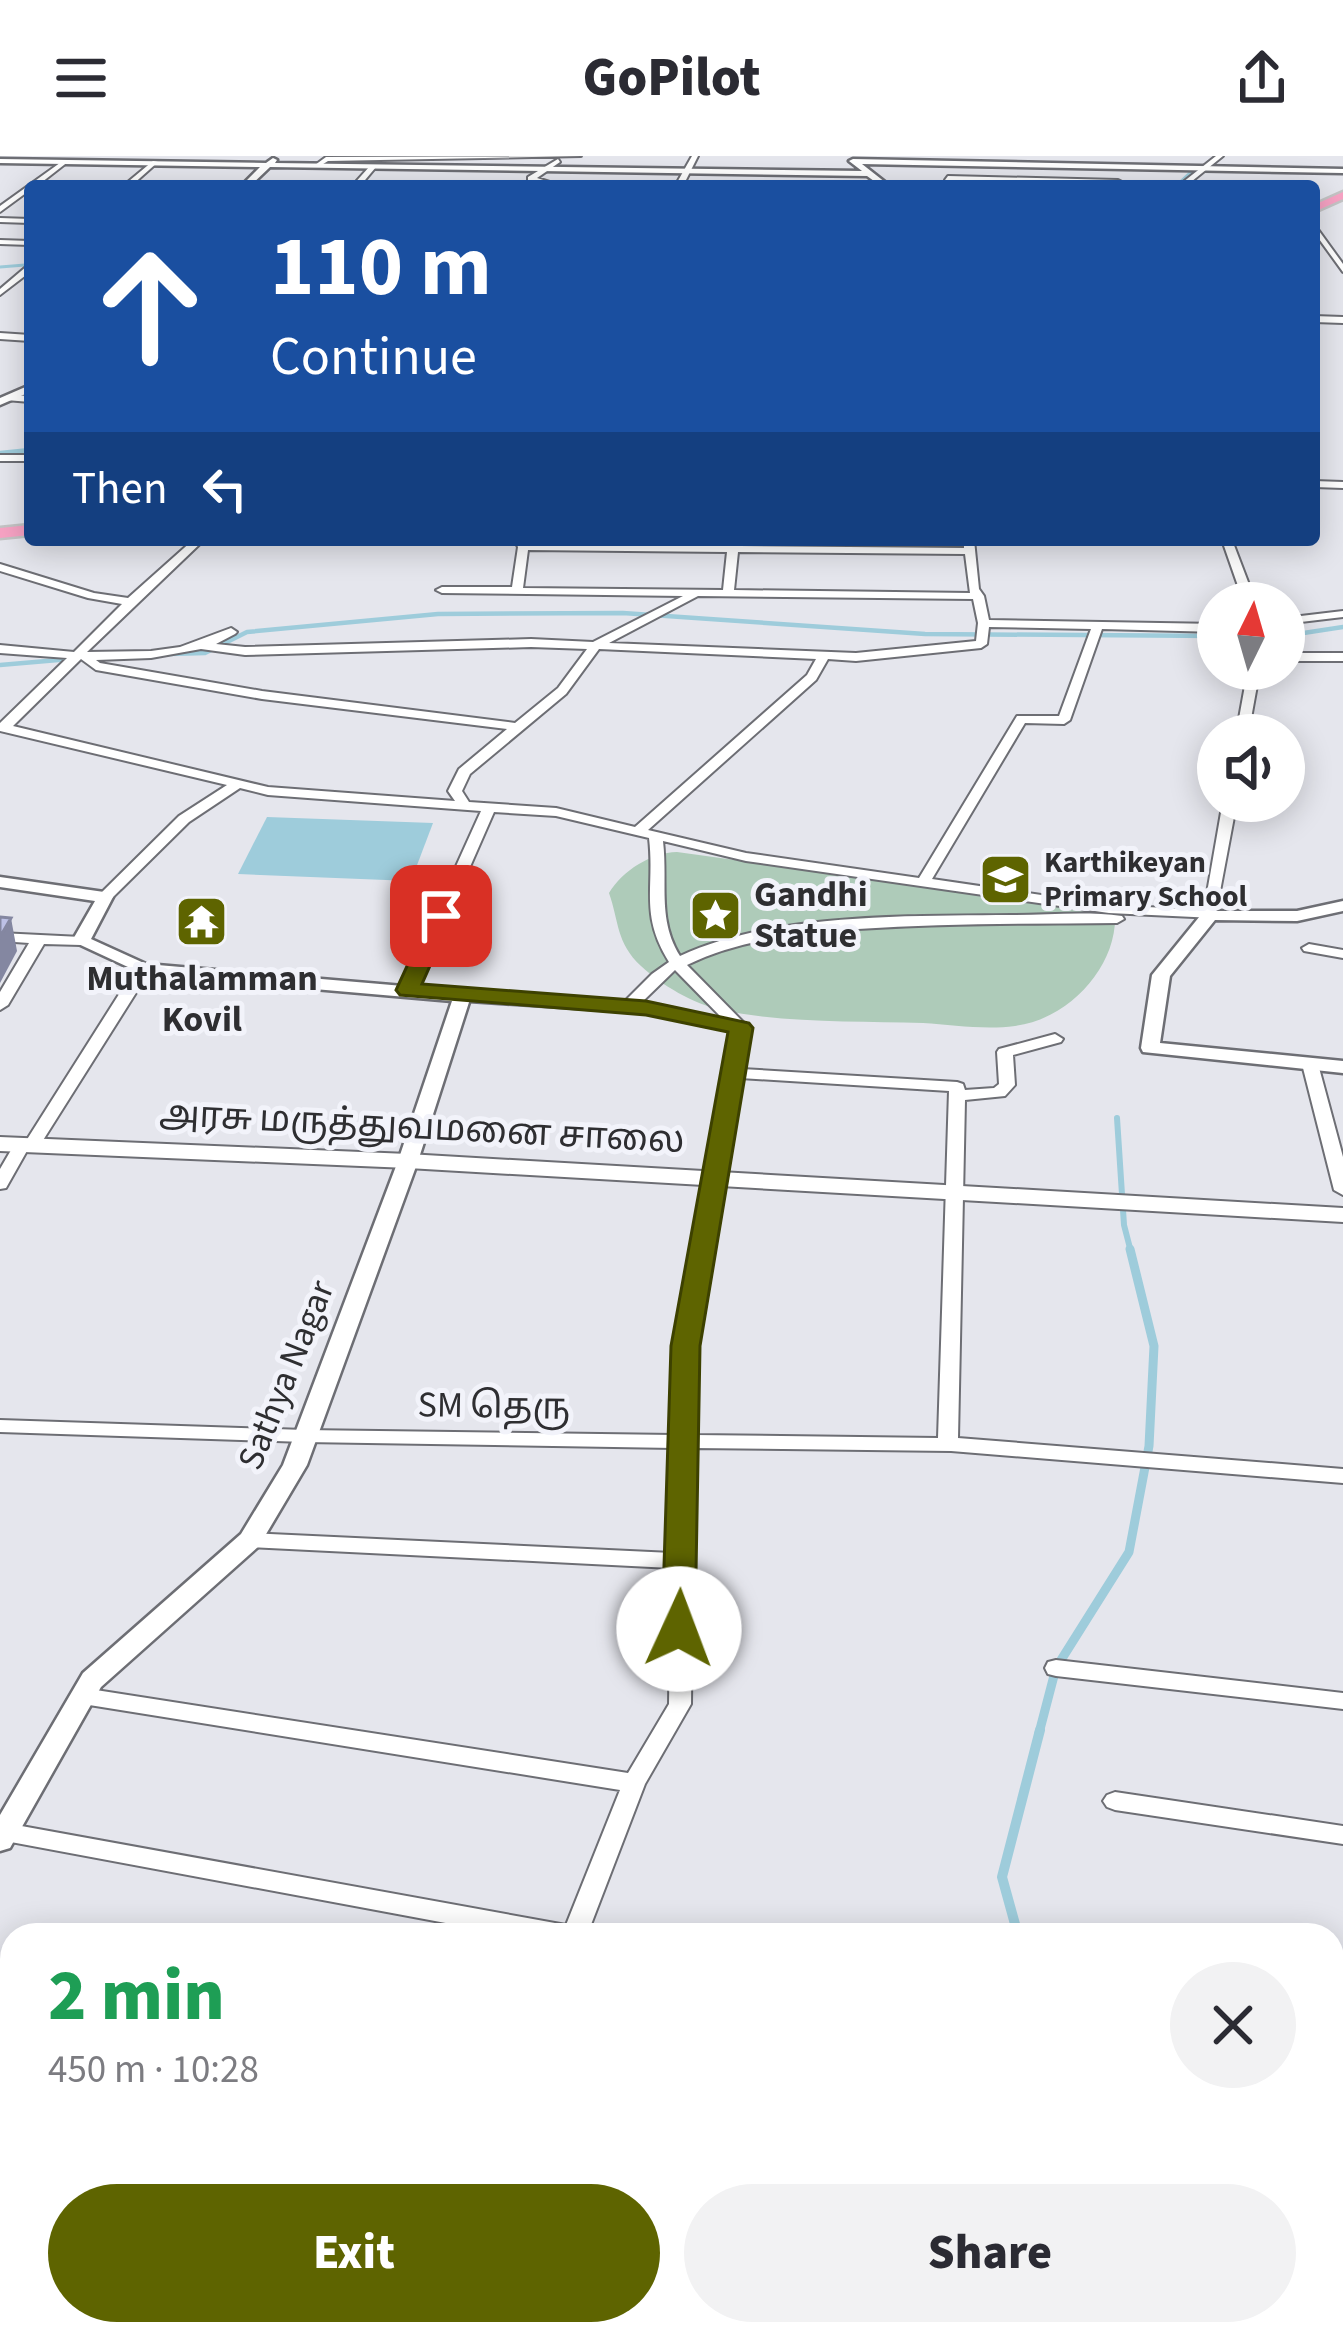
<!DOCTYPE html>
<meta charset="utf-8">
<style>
:root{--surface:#fff;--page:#f2f2f3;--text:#2b2b33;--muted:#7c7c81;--accent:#5e6400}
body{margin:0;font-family:"Source Sans 3","Noto Sans Tamil",sans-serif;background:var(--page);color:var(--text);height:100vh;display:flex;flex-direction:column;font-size:45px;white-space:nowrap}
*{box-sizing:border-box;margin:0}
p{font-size:39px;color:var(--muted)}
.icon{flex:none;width:66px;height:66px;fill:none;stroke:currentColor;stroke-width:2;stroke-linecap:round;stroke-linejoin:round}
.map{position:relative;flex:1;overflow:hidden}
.details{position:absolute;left:0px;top:1767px;width:1344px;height:423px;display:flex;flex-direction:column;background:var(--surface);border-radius:36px 36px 0 0;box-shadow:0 6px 30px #0003}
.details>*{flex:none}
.guide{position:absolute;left:24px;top:24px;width:1296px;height:366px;border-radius:12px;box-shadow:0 6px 30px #0003;background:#1a4fa0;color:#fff;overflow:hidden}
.needle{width:78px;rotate:5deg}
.controls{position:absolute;left:1197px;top:426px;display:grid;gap:24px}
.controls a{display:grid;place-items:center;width:108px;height:108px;border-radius:50%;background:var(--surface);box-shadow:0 6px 30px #0003;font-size:60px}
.pin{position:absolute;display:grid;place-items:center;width:102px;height:102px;color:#fff;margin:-51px;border-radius:24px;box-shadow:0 6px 18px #0006}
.me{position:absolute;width:132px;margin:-66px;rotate:2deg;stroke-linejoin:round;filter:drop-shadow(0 0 9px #0008)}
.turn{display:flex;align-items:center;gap:42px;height:252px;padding:0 48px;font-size:54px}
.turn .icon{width:156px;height:156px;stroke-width:2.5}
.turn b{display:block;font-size:84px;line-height:102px}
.then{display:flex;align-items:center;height:114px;padding:0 48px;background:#0003;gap:24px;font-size:45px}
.round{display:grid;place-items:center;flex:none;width:126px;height:126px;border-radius:63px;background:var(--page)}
.summary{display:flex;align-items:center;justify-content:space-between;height:204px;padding:0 48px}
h1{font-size:72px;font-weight:800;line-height:90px;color:#1e9e55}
.action{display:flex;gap:24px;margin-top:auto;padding:24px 48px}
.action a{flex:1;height:138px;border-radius:72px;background:var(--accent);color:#fff;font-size:48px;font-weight:800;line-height:138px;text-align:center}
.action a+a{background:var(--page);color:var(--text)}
header{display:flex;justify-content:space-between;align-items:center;height:156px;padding:0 48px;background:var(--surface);font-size:54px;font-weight:800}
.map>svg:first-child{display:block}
.green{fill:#aecbb9}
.water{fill:#9eccdb}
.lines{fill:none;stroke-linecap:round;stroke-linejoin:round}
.stream-far4{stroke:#9eccdb;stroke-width:3}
.stream-far3{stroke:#9eccdb;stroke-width:4.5}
.stream-far2{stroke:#9eccdb;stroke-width:6}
.stream-far1{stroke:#9eccdb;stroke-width:9}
.stream{stroke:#9eccdb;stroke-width:10}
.minor-casing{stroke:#6d6e74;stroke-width:4}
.tertiary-casing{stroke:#6d6e74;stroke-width:5}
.secondary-casing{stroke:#6d6e74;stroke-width:4}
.primary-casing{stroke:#c4c4c5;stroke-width:5}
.minor{fill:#fff;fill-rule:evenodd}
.tertiary{fill:#fff;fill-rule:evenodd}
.secondary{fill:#fff;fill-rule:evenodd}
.primary{fill:#f7a3c4;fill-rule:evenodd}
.shaded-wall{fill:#8487a1}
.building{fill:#bdc1e6;stroke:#8487a1;stroke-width:3}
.route{fill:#5e6400;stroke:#3d4100;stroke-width:3}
.labels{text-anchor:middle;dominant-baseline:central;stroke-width:10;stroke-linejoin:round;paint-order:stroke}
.far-poi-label{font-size:30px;font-weight:bold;fill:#2e2e31;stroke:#f2f3fa;text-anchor:start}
.poi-label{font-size:36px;font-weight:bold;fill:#2e2e31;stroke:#f2f3fa;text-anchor:start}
.street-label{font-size:36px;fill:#2e2e31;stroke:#f2f3fa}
</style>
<header><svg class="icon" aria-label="menu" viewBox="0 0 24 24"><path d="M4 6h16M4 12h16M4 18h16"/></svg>GoPilot<svg class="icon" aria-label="share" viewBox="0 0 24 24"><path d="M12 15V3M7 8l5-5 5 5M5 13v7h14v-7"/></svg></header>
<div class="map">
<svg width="1343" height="2188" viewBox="0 0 1343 2188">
<rect width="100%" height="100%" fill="#e5e6ed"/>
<path class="green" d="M677 696 1115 757C1118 810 1069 863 1015 870 985 874 952 869 923 867 859 865 782 867 721 854 694 848 661 829 641 810 616 787 619 765 609 737 623 714 651 697 677 696Z"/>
<path class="water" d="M267 661 433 667 411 725 238 718Z"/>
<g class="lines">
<path class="stream-far4" d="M1176 30 1193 14
M0 111 25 109"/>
<path class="stream-far3" d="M0 297 30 294
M1284 480 1343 471
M169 498 205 497 247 476 438 458 623 457 925 478 1218 480
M0 509 70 503"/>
<path class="stream-far2" d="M1117 962 1124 1069 1131 1096"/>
<path class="stream-far1" d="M1039 1577 1056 1512 1129 1396 1149 1290 1154 1190 1130 1093"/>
<path class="stream" d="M1018 1779 1002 1721 1040 1574
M1235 2178 1239 2188"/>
<defs>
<path id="minor" d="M581 0 328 5 320 10 315 9 326 1Z
M692 0H698L683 30H675Z
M1216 0H1223L1186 30H1178Z
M558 3 560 6 537 22 562 30 528 25V21Z
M64 4 69 5 37 30H30V34L0 56V50Z
M153 5 158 6 131 30H123Z
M370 10 376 11 360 30H352Z
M948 20 1118 24 1122 26 945 24Z
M0 62 30 63V67L0 66Z
M1314 68 1343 108V116L1314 76Z
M0 84 30 85V89L0 88Z
M27 110H30V116L0 139V133Z
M0 177 30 179V185L0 183Z
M9 239 30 240V246L6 244V240Z
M0 299H30V305H0Z
M1314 325 1343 326V332L1314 331Z
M193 384H204L87 496 151 495 180 491 231 472 237 476 235 478 216 488 245 491 531 483 593 486 683 440 442 437 436 434 442 431H512L518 391 514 384H524L527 388 728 390 729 384H739V390L964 392V384H974L979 433 984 440 989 464 1218 468V476L1102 473 1070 564 1064 568 1025 567 932 723 1109 749 1204 754 1223 645H1237L1215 762 1109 757 746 705 663 685C668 727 657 763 680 800 772 757 910 760 1011 759 1047 759 1086 755 1122 760L1124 763 1117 767C1031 768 944 767 858 773 799 778 740 783 687 809L749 872 742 913 957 926 963 928 965 934 994 932 999 928 997 896 999 893 1055 878 1063 883 1061 886 1013 899 1015 929 1005 940 965 944 958 1282 1343 1313V1327L951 1295 694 1292 691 1548 645 1628 587 1779H510L0 1684V1668L5 1667 566 1769 620 1634 83 1548 75 1546 72 1540 75 1534 83 1532 628 1617 669 1548 671 1412 250 1391 243 1389 240 1384 243 1379 250 1377 672 1397 674 1292 304 1286 0 1276V1264L304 1274 674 1279 676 1190 733 875 646 857 462 845 454 840 462 835 624 846 652 818 669 806C639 758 655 732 649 682L556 660 494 656 416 834 408 839 400 834 481 655 268 639 240 632 189 666 110 744H100V738L179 660 227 629 0 575V567L67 502 0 497V489L74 496 122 448 88 442 0 415V408L94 437 128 442ZM528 394 727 396 723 434 523 432ZM738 396 965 398 970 437 734 434ZM698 440 973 443 978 467 976 485 856 497 609 487ZM989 471 1091 473 1059 560H1017L919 722 746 697 648 674 816 524 828 503 856 505 981 492 987 488ZM531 491 587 493 558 532 515 567 262 535 100 507 96 504 151 502 201 493 245 499ZM599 493 816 503 807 519 635 671 556 652 469 646 462 635 470 618 566 538ZM81 503 96 514 262 543 507 573 459 613 448 635 455 645 268 631 13 570ZM675 814 724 864 641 847ZM740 922 949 935 938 1282 694 1279V1190Z
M1222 384H1232L1256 447H1244Z
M1343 455V461L1284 468V462Z
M1284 497H1343V505H1284Z
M1248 513H1260L1248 579H1236Z
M0 777 81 781 88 785 81 789 44 788 8 849 0 854V836L29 787 0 785Z
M1309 788 1343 794V802L1304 795 1302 792Z
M143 808 151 813 40 989 38 993H28L6 1032 0 1033V1013L14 989 16 985H26L135 813Z
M1310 903 1318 908 1343 1001V1039L1334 1034 1302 908Z
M1056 1504 1343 1537V1553L1056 1520 1048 1518 1045 1512 1048 1506Z
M1115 1636 1343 1670V1688L1115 1654 1107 1651 1103 1645 1107 1639Z
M394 2178H424L421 2188H391Z"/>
<path id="tertiary" d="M273 2 277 4 275 7 862 15 849 5 853 3 1343 13V17L862 8 890 30H881L867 20 270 11 250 30H241L260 11 0 7V3L266 7Z
M30 229V236L0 249V242Z
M0 721 111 737 113 741 91 783 146 808 462 835 471 840 418 1005 307 1309 259 1390 101 1531 10 1692 0 1695V1659L83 1517 241 1378 283 1309 398 1005 452 845 143 818 72 785 95 745 0 731Z
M1343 745V755L1297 765 1215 764 1170 820 1160 887 1343 905V917L1143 896 1141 892 1152 819 1204 755H1297Z
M0 2039 12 2042V2072L0 2069Z
M621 2178H705L709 2188H625Z"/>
<path id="secondary" d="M1314 160 1343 161V167L1314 166Z
M0 981 408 998 1343 1052V1066L408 1012 0 995Z"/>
<path id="primary" d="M1343 36V43L1314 56V49Z
M30 369V379L0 382V372Z"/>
</defs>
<use href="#minor" class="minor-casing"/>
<use href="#tertiary" class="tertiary-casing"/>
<use href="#secondary" class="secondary-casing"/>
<use href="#primary" class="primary-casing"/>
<use href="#minor" class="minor"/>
<use href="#tertiary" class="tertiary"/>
<use href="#secondary" class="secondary"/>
<use href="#primary" class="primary"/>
</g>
<path class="shaded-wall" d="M11 762 17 795 0 827V781Z"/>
<path class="building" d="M0 761 11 762 0 781Z"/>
<path class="route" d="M441 754 452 760 422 828 646 845 749 867 753 872 700 1190 695 1473 690 1481H667L662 1473 671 1190 728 876 646 859 400 839 396 834 430 760Z"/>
<defs>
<symbol id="school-square" viewBox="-11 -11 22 22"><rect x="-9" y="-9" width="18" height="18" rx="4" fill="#5e6400" stroke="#f2f3fa"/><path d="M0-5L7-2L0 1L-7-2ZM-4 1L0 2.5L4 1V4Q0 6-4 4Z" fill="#fff"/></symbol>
<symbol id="sight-square" viewBox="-11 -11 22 22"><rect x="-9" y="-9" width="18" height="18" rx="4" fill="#5e6400" stroke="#f2f3fa"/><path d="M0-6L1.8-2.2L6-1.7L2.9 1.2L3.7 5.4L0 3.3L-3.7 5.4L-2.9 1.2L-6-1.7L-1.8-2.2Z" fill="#fff"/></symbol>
<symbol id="temple-square" viewBox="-11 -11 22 22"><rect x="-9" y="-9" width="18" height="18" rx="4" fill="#5e6400" stroke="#f2f3fa"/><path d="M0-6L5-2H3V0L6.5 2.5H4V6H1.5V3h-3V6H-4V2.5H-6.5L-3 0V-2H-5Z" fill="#fff"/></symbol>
</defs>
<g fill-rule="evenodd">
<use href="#school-square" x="976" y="694" width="59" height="59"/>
<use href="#sight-square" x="686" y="730" width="59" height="59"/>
<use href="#temple-square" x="172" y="736" width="59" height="59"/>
</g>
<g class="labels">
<g class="far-poi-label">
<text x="1044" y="706">Karthikeyan<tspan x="1044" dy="34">Primary School</tspan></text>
</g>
<g class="poi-label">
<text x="754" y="738">Gandhi<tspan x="754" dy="41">Statue</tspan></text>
<text x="202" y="822" text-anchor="middle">Muthalamman<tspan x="202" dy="41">Kovil</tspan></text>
</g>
<g class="street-label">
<text transform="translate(422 971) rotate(3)">அரசு மருத்துவமனை சாலை</text>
<text transform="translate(286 1219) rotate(-68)">Sathya Nagar</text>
<text transform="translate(494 1250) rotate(1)">SM தெரு</text>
</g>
</g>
</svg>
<div class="controls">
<a><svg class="needle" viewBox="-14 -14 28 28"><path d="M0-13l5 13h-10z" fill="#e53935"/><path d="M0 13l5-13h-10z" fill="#7c7c81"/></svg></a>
<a><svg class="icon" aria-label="sound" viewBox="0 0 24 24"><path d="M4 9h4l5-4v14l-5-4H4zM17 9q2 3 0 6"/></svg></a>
</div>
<div class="pin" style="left:441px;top:760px;background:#d93025"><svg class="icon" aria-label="arrive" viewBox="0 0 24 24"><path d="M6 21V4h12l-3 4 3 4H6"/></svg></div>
<svg class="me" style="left:679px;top:1473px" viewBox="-20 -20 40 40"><circle r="19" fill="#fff"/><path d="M0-13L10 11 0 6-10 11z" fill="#5e6400"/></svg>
<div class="guide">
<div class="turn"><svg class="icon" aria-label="ahead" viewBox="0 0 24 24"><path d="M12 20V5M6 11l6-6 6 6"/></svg><div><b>110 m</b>Continue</div></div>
<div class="then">Then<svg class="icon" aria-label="left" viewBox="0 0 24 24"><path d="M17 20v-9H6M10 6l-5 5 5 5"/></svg></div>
</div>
<section class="details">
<div class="summary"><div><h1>2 min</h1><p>450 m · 10:28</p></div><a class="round"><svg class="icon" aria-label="close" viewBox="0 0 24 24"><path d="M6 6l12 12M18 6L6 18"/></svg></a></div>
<div class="action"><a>Exit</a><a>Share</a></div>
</section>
</div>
